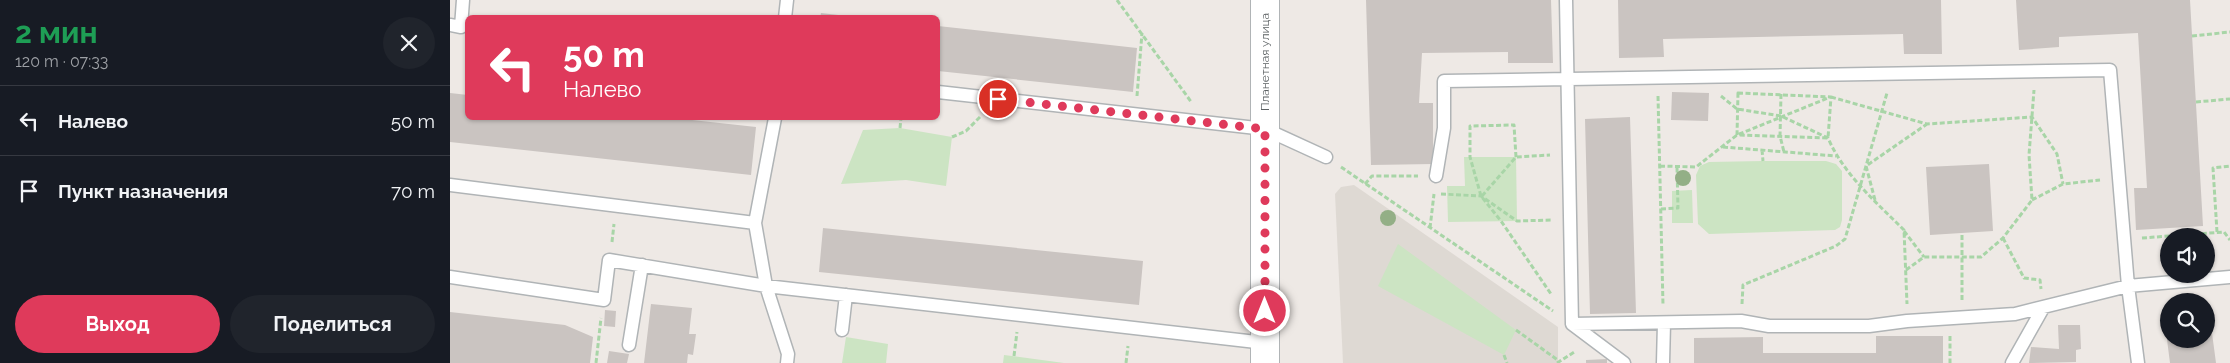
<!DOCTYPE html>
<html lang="ru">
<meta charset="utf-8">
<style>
:root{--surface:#171b24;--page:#20242c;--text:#f1f3f6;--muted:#9ea1a6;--line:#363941;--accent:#df3a5b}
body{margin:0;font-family:Raleway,sans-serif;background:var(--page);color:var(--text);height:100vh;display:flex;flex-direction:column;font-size:19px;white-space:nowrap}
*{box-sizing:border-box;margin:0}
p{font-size:16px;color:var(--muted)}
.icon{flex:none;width:28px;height:28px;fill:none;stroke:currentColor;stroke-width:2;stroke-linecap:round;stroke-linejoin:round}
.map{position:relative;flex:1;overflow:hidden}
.sheet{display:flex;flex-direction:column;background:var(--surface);width:450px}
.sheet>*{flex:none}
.banner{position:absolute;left:15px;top:15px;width:475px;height:105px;border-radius:8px;box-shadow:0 1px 4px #0004;background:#df3a5b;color:#fff;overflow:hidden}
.tools{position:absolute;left:1710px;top:228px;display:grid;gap:10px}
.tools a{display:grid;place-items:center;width:55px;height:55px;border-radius:50%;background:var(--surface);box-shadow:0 1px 4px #0004;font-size:25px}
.pin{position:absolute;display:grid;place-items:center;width:42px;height:42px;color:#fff;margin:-21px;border:2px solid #fff;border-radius:50%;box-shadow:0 1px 5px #0007}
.me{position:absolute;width:55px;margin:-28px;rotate:0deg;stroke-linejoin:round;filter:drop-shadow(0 0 4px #0008)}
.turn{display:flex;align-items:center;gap:18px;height:105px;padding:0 15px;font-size:22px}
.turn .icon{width:65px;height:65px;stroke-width:2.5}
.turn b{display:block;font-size:35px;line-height:42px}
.round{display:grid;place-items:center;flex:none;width:52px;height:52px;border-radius:26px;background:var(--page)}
.headline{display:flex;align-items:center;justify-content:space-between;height:85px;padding:0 15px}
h1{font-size:30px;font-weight:700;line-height:38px;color:#1e9e55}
.cta{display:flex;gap:10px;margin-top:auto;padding:10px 15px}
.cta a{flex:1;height:58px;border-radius:30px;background:var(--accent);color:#fff;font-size:20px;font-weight:700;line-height:58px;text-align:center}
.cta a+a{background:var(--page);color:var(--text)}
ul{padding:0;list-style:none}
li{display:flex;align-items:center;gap:15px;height:70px;padding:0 15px;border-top:1px solid var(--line)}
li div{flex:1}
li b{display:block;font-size:19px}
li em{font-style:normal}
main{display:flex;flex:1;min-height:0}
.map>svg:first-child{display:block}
.education{fill:#ded9d3}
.green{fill:#cce4c3}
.building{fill:#cac4c1}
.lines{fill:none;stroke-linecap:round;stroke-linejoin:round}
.service-casing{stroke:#b0b4b6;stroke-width:15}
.tertiary-casing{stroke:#b0b4b6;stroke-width:30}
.path{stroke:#a8d5a7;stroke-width:3;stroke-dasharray:5 2.5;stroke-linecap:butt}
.service{stroke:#fff;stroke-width:12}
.tertiary{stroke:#fff;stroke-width:28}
.tree{fill:#93af86}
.route{stroke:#df3a5b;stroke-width:9;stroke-dasharray:0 16.2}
.labels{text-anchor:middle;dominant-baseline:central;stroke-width:5;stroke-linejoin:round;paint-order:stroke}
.street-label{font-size:12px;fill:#5d6264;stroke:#fff}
</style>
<main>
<section class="sheet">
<div class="headline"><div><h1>2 мин</h1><p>120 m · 07:33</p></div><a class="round"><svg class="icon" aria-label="close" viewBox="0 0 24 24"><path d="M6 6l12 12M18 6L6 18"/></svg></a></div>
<ul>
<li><svg class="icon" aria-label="left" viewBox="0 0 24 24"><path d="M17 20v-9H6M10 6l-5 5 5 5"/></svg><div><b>Налево</b></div><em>50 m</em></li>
<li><svg class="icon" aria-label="arrive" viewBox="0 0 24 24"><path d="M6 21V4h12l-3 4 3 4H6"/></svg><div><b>Пункт назначения</b></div><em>70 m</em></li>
</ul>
<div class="cta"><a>Выход</a><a>Поделиться</a></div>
</section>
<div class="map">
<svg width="1780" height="363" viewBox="0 0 1780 363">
<rect width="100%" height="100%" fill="#eee9e5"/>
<path class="education" d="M904 185 1108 327V363H893L885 194 891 187Z"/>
<path class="green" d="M450 128 502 137 496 186 456 180 391 184 413 130Z
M1014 157H1066L1067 221 998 222 997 186H1015Z
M1313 161H1376L1386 164 1392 171V220L1390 227 1385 230 1259 234 1248 224 1246 175 1250 166 1259 162Z
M1242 190 1243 223H1222V191Z
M948 244 1066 330 1054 355 928 286Z
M396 337 438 344 436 363H392Z
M554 355 614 363H553Z"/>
<path class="building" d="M916 0H1101L1103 63H1058V52L972 53 969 103H983V164L921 165Z
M1168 0H1491L1492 54H1454L1453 34 1213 39 1214 57 1169 58Z
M1566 0H1740L1753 226 1686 230 1684 188H1697L1688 33 1609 37V47L1569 50Z
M371 13 397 16V18H370Z
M488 26 687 48 683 92 488 71Z
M1222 92 1259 93 1258 121 1221 120Z
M0 93 18 95V118H224L306 127 301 175 0 142Z
M1180 117 1186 313 1140 314 1135 119Z
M1539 164 1543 231 1480 235 1476 167Z
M373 228 693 261 689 305 369 272Z
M201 304 242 308 239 334H246L243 355 238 354 237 363H194Z
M155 310 166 311 165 327 154 326Z
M0 312 115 325 143 337 140 363H0Z
M1760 318 1766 363H1720L1715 324 1719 323V339H1756V319Z
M1608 325H1630L1631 349 1626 350V362L1579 363 1581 347 1609 349Z
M1426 336H1493V363H1244V338L1313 337V353H1426Z
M159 351 179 354 177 363H157Z
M1157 359V363H1136V360Z"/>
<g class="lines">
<defs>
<path id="service" d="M1116 0 1122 324
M335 18 337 0
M0 25 11 27 13 0
M488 92 815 129 876 157
M325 118 305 223 316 286 338 354 337 363
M986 176 994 128V81L1660 70 1678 286 1688 363
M0 185 305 223
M0 277 154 300 159 260 316 286 815 343
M1122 324 1291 321 1319 326H1419L1457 321 1565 314 1678 286 1780 277
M1122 324 1174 363
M392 330 396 295
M179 345 192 265
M1213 363 1214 323
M1562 363 1593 308"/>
<path id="tertiary" d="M815 363V0"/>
</defs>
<use href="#service" class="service-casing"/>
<use href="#tertiary" class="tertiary-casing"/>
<path class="path" d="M667 0 742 103
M1742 36 1780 32
M1288 93 1381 97 1378 138 1287 135Z
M1331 94 1330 136 1334 152
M687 96 692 33
M1208 96 1213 305
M1271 96 1287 109 1331 116 1378 138C1394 175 1426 202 1454 230L1457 304
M1381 97 1477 124 1582 117 1607 154 1613 184
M1746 102 1780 99
M450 128 451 118
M502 137 516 131 531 116
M1273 147 1386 156
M1312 150 1313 161
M1066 157 1064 125 1020 126V157L1031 196 1051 221 1101 294
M1210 166 1246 167 1287 135 1378 98
M891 167 1103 311
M915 184 922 176H968
M991 194 1031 196 1067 221 1102 220
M1032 196 1066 157 1100 155
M1425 200 1416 166 1477 124
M1582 200 1613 184 1650 180
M1211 209 1228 208 1227 167
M980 228 984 194
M1454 231 1474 257
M1767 232 1763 168 1780 166
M1553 238 1574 278 1590 280 1591 289
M1692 238 1774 232 1780 240
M162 242 164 224
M1456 270 1474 257H1531L1553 238 1582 200 1579 155 1584 90
M1512 300V233
M1292 304 1293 285 1386 246 1395 239 1437 93
M1066 330 1109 361
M1500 336V363
M1054 355 1057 363
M564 356 567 332
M146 363 151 318
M676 363 678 346
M1107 363 1126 351"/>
<use href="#service" class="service"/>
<use href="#tertiary" class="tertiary"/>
</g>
<g class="tree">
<circle cx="1233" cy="178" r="8"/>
<circle cx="938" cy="218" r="8"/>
</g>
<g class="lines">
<path class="route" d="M548 99 815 129V311"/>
</g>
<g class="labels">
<g class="street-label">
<text transform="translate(815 62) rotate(-90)">Планетная улица</text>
</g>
</g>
</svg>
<div class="tools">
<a><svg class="icon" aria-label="sound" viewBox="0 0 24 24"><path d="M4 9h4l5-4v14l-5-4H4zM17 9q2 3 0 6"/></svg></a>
<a><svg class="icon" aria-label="search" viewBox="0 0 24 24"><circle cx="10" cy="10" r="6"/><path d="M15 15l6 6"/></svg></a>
</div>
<div class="pin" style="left:548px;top:99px;background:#d93025"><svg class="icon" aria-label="arrive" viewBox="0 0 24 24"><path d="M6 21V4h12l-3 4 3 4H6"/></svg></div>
<svg class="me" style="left:815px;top:311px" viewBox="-20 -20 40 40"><circle r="17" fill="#df3a5b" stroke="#fff" stroke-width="3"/><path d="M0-11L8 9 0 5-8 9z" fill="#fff"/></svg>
<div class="banner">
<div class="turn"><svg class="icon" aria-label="left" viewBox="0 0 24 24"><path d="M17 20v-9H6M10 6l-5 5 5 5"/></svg><div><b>50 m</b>Налево</div></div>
</div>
</div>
</main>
